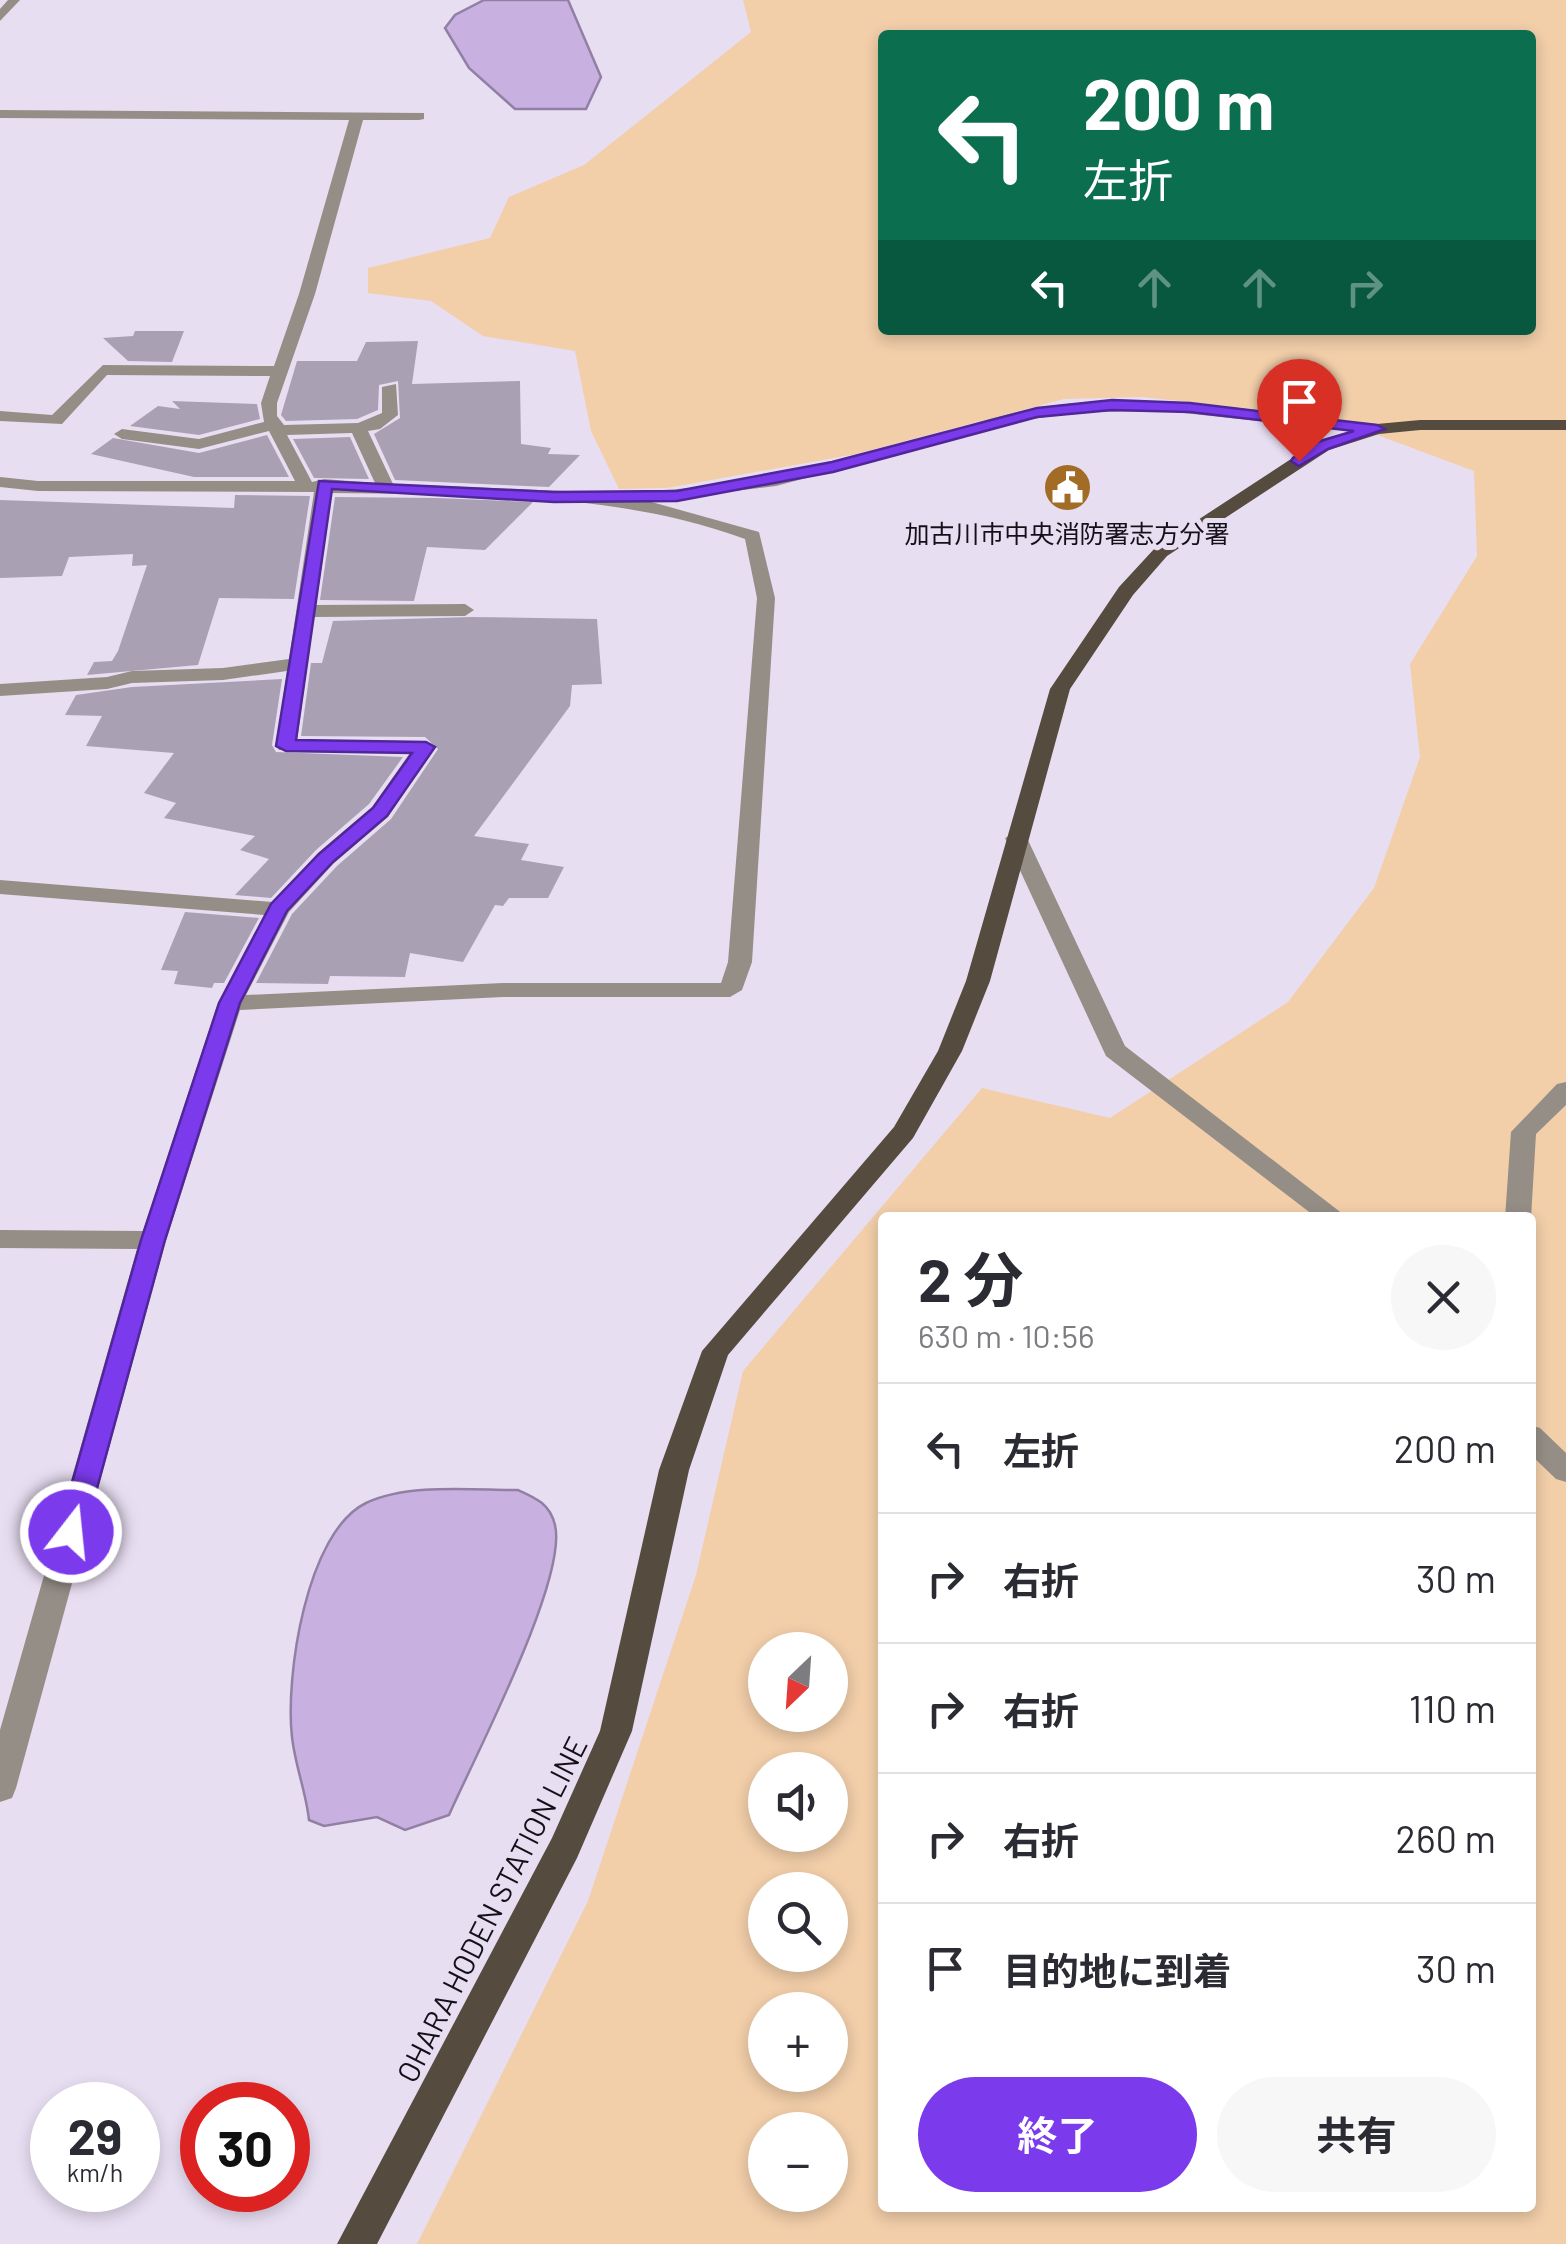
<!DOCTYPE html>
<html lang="ja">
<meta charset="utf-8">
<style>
:root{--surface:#fff;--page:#f7f7f7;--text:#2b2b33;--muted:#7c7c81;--line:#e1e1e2;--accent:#7c3aed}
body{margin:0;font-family:Barlow,"Noto Sans JP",sans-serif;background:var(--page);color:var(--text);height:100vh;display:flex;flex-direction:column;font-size:38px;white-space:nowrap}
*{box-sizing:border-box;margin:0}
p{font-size:32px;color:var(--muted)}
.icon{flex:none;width:55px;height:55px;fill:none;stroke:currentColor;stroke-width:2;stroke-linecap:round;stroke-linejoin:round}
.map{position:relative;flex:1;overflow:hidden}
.sheet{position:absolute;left:878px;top:1212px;width:658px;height:1000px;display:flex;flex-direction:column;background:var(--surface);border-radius:10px;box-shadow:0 5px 15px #0003}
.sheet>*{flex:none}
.hud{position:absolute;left:878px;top:30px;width:658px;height:305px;border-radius:10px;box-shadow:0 5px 15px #0003;background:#0b6e4f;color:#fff;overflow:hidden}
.needle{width:65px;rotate:205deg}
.tools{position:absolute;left:748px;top:1632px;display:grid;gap:20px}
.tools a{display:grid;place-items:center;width:100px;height:100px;border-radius:50%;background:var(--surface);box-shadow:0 5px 15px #0003;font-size:50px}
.speed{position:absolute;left:30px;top:2082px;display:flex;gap:20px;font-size:50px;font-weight:700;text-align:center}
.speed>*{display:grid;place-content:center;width:130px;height:130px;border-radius:50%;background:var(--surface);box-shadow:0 5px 15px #0003;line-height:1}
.speed small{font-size:25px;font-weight:400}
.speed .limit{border:15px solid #d22;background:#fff;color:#111}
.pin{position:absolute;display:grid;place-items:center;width:85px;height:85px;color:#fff;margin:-102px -42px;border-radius:50% 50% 50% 0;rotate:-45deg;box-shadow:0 0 10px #0007}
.pin .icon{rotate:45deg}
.me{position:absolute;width:110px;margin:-55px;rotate:16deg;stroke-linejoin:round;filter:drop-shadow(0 0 8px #0008)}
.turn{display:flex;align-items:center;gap:35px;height:210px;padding:0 40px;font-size:45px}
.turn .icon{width:130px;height:130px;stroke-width:2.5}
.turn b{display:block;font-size:70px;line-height:85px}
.lanes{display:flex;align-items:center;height:95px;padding:0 40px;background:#0003;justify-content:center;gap:50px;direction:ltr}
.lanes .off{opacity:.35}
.round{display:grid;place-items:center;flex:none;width:105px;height:105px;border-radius:52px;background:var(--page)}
.headline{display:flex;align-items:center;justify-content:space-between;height:170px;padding:0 40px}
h1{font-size:60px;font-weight:700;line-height:75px}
.action{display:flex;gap:20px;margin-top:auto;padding:20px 40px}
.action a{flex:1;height:115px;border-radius:60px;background:var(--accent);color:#fff;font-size:40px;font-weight:700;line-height:115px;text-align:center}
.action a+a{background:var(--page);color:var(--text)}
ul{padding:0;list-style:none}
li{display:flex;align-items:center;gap:30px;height:130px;padding:0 40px;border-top:2px solid var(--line)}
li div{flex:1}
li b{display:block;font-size:38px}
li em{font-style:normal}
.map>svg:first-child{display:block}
.green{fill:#f2cea9;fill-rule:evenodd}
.water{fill:#c8b0e0;stroke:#9280a4;stroke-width:2.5}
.building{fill:#aaa0b4}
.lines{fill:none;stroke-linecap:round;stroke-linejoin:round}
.minor{fill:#958e87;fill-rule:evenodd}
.major{fill:#564b3f;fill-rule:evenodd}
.route{fill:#7c3aed;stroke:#51269a;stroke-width:2.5}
.labels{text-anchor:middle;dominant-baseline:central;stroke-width:10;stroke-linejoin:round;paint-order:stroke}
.far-poi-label{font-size:25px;fill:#131017;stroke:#e8def2}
.street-label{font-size:30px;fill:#131017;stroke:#e8def2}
</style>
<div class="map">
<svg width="1566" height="2244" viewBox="0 0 1566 2244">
<rect width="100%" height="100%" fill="#e8def2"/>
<path class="green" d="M743 0H1566V2244H417L588 1901 696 1575 743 1371 982 1088 1110 1118 1288 1002 1374 888 1420 757 1410 664 1477 556 1474 471 1329 417 1142 397 1064 399 856 454 667 488 619 489 591 431 575 351 483 336 431 301 368 293V268L490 238 509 197 584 165 751 32ZM882 35H1530V330H882ZM882 1218H1530V2208H882ZM765 1650H830V1715H765ZM765 1770H830V1835H765ZM765 1890H830V1955H765ZM765 2010H830V2075H765ZM765 2130H830V2195H765Z"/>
<path class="water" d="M484 0H568L601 77 586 109H515L469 68 445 28 455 15Z
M518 1490C536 1498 550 1504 555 1525 568 1579 474 1758 449 1815L405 1830 377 1817 324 1826 309 1820C306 1792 295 1765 292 1737 285 1678 306 1532 366 1503 408 1483 472 1490 518 1490Z"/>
<path class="building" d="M135 331H184L172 362 128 361 103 338 133 336Z
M418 341 412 384 520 381 521 444 551 448 548 454 580 455 549 487 395 480 374 434 400 418 398 381 379 385 378 410 357 419 286 421 281 415 297 361H357L366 342Z
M172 401 257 404 260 419 199 435 130 426 158 406 180 409Z
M267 435 289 477H194L91 454 113 438 199 453Z
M350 437 369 479 314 478 293 439Z
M235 495 310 496 294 599 219 598 198 665 87 675 94 662 112 661 118 651 147 565 132 566 133 554 69 557 62 576 0 578V500L234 508Z
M335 497 436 498 533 502 485 550 427 547 414 601 320 600Z
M471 617 597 619 602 684 572 685 570 706 474 836 529 844 521 860 564 867 548 898H509L503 906 495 905 463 962 410 953 405 977 330 976 328 984 256 983 292 914 337 866 391 819 438 749 425 737 301 736 311 663H322L333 621Z
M282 679 272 745 276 752 403 757 369 804 316 850 271 898 235 895 269 859 240 850 255 836 164 818 176 803 144 793 174 753 86 746 102 716 65 715 76 695 132 687Z
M185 912 259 918 224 983H214L212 988 174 984 178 971 161 970Z"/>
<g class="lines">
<path class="minor" d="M8 0H20L0 21V9Z
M0 110 424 113V119L419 120H363L315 294 277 403V416L284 425 358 423 382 413V387L396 384 398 415 380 429 368 431 393 484 564 491 638 499V492L644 491C731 488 814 469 898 447 944 434 989 416 1037 408 1150 389 1264 413 1377 424L1385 429 1377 434 1165 411 1079 412 1020 421 776 486 648 501 759 532 775 598 752 962 742 990 730 997H503L240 1010 166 1240 16 1788 12 1798 0 1802V1730L137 1249 0 1248V1230L143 1231 218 1003 265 915 0 894V880L273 902 318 853 372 807 410 753 279 750 276 746 287 671 223 680 132 683 107 689 0 696V684L107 677 132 671 223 668 289 659 314 492 38 491 0 487V477L38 481H295L269 431 199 449 122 439 114 434 122 429 199 439 264 422 261 403 270 376 107 375 62 424 0 421V411L52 415 103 365 274 366 299 294 349 120 0 118ZM352 433 375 483 324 479 312 482 287 435ZM332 493C469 495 614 491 745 539L757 598 728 962 721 983H503L246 995 289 912 334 863 388 817 435 747 425 741 297 740 314 617 465 616 474 610 465 604 316 605Z
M1016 832 1027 838 1125 1046 1348 1218H1317L1106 1056 1005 838Z
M1566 1082V1105L1536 1134 1531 1218H1505L1511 1132 1557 1084Z
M1530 1425 1540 1428 1566 1453V1482L1556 1479 1530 1454Z"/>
<path class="major" d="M1420 420H1566V430H1420L1379 434 1329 450 1167 556 1133 595 1070 689 990 981 962 1051 913 1138 728 1355 689 1470 632 1731 577 1858 377 2244H337L552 1838 600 1731 659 1470 702 1351 894 1127 938 1051 966 981 1050 689 1119 587 1155 548 1317 442 1377 424Z"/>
</g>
<path class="route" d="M1112 400 1190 403 1377 425 1385 429 1328 449 1299 466 1291 461 1293 458 1317 442 1354 431 1190 412 1112 410 1037 417 833 472 677 501 554 502 332 489 296 740 426 742 435 747 387 816 333 862 287 911 240 1003 165 1240 85 1532 81 1540H62L58 1532 141 1240 219 1003 271 904 319 854 373 808 412 753 286 751 276 746 319 481 554 492 677 491 832 462 1037 408Z"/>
<defs>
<symbol id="civic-disc" viewBox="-11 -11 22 22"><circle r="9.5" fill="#a26b26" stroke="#e8def2"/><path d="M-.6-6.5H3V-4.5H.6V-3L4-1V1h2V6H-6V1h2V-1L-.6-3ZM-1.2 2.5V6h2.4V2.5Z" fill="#fff"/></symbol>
</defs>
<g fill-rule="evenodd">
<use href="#civic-disc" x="1040" y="460" width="55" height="55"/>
</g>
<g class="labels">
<g class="far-poi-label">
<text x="1067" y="533">加古川市中央消防署志方分署</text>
</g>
<g class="street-label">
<text transform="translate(491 1909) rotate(-63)">OHARA HODEN STATION LINE</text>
</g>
</g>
</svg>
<div class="tools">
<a><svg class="needle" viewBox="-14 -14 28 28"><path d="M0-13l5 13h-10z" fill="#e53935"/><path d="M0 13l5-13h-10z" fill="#7c7c81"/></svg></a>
<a><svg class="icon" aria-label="sound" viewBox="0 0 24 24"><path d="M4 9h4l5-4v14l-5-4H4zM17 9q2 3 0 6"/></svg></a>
<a><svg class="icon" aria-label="search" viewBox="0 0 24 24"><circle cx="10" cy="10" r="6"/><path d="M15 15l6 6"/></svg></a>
<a>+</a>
<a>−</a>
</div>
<div class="speed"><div>29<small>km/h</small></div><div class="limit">30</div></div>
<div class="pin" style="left:1299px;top:461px;background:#d93025"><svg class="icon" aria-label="arrive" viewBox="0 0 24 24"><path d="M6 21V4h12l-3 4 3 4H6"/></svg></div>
<svg class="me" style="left:71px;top:1532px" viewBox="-20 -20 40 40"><circle r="17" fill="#7c3aed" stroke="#fff" stroke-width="3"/><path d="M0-11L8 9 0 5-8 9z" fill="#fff"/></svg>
<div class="hud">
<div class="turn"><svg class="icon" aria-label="left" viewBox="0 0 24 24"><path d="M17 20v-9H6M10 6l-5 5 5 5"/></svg><div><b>200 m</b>左折</div></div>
<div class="lanes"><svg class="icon" aria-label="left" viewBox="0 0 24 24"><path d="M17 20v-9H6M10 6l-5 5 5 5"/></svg><svg class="icon off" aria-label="ahead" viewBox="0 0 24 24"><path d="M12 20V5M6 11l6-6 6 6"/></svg><svg class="icon off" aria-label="ahead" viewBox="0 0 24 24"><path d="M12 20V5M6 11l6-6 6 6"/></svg><svg class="icon off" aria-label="right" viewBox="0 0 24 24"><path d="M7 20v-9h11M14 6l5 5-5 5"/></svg></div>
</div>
<section class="sheet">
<div class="headline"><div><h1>2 分</h1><p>630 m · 10:56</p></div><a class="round"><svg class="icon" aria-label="close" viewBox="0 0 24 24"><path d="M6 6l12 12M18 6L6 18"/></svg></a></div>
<ul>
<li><svg class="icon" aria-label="left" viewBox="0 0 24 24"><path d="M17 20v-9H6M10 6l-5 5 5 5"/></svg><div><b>左折</b></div><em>200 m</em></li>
<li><svg class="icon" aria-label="right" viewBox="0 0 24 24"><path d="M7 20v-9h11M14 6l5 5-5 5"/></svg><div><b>右折</b></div><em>30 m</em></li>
<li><svg class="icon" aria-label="right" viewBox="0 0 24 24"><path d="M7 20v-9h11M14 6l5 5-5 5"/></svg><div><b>右折</b></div><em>110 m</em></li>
<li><svg class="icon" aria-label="right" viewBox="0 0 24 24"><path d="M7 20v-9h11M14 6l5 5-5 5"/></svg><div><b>右折</b></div><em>260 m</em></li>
<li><svg class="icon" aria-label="arrive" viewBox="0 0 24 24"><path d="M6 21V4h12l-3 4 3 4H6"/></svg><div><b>目的地に到着</b></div><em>30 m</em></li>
</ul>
<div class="action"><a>終了</a><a>共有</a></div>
</section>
</div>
